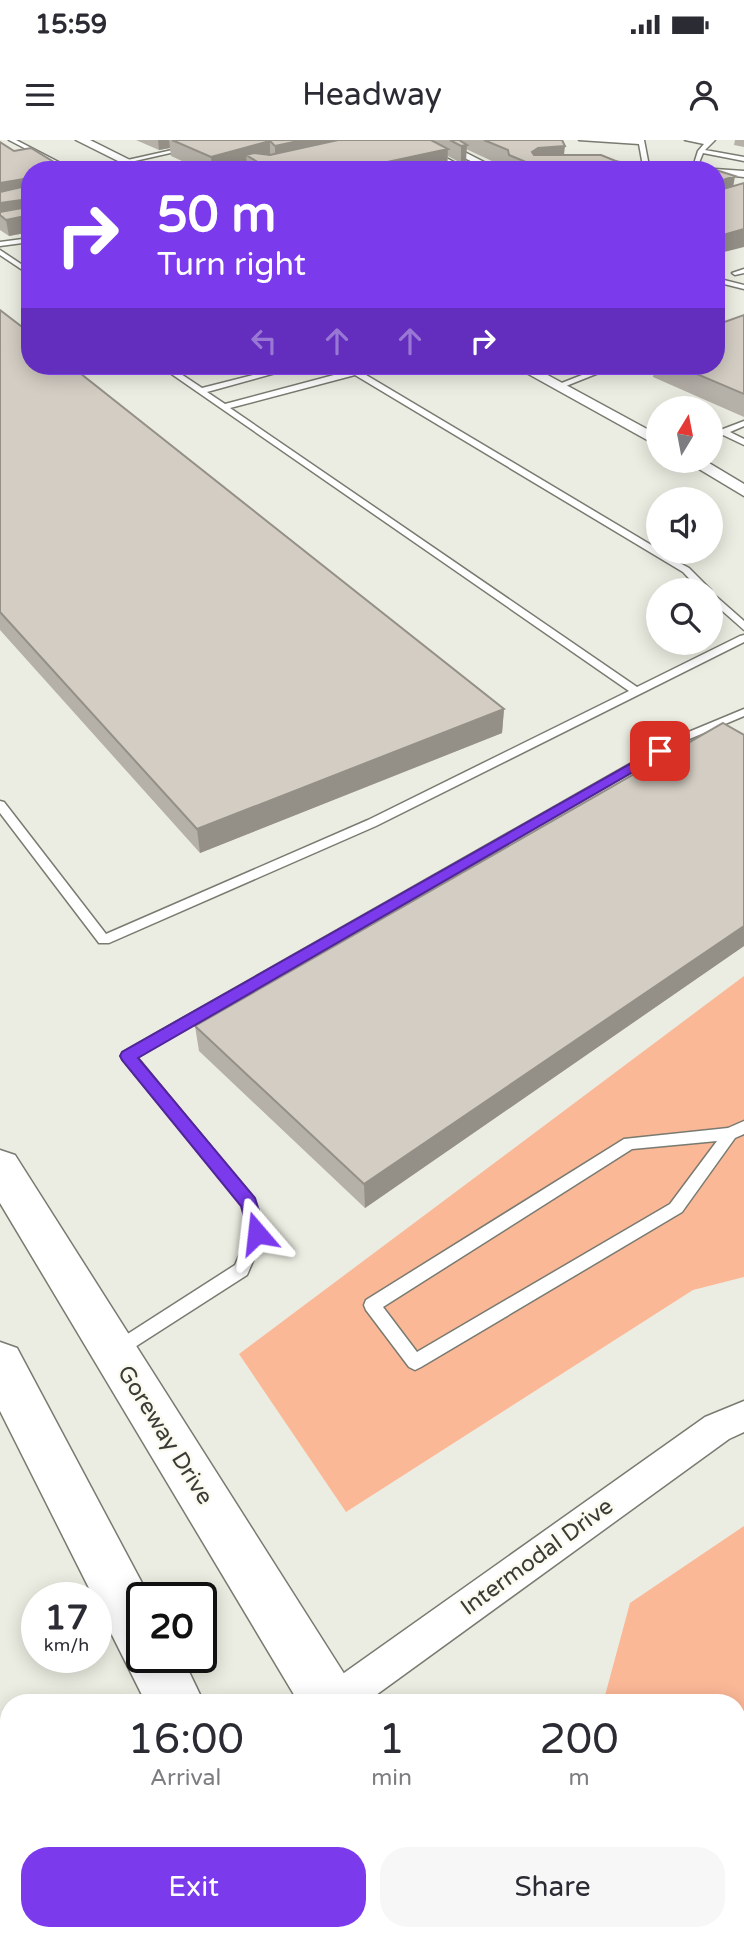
<!DOCTYPE html>
<style>
:root{--surface:#fff;--page:#f7f7f7;--text:#2b2b33;--muted:#7c7c81;--accent:#7c3aed}
body{margin:0;font-family:"Varela Round",sans-serif;background:var(--page);color:var(--text);height:100vh;display:flex;flex-direction:column;font-size:26px;white-space:nowrap}
*{box-sizing:border-box;margin:0}
p{font-size:23px;color:var(--muted)}
.icon{flex:none;width:38px;height:38px;fill:none;stroke:currentColor;stroke-width:2;stroke-linecap:round;stroke-linejoin:round}
.map{position:relative;flex:1;overflow:hidden}
.sheet{position:absolute;left:0px;top:1554px;width:746px;height:247px;display:flex;flex-direction:column;background:var(--surface);border-radius:28px 28px 0 0;box-shadow:0 4px 18px #0003}
.sheet>*{flex:none}
.banner{position:absolute;left:21px;top:21px;width:704px;height:214px;border-radius:28px;box-shadow:0 4px 18px #0003;background:#7c3aed;color:#fff;overflow:hidden}
.needle{width:46px;rotate:10deg}
.fabs{position:absolute;left:646px;top:256px;display:grid;gap:14px}
.fabs a{display:grid;place-items:center;width:77px;height:77px;border-radius:50%;background:var(--surface);box-shadow:0 4px 18px #0003;font-size:35px}
.speed{position:absolute;left:21px;top:1442px;display:flex;gap:14px;font-size:35px;font-weight:700;text-align:center}
.speed>*{display:grid;place-content:center;width:91px;height:91px;border-radius:50%;background:var(--surface);box-shadow:0 4px 18px #0003;line-height:1}
.speed small{font-size:18px;font-weight:400}
.speed .limit{border:4px solid #111;border-radius:10px;background:#fff;color:#111}
.pin{position:absolute;display:grid;place-items:center;width:60px;height:60px;color:#fff;margin:-30px;border-radius:14px;box-shadow:0 4px 10px #0006}
.me{position:absolute;width:77px;margin:-38px;rotate:343deg;stroke-linejoin:round;filter:drop-shadow(0 0 5px #0008)}
.turn{display:flex;align-items:center;gap:24px;height:147px;padding:0 21px;font-size:32px}
.turn .icon{width:91px;height:91px;stroke-width:2.5}
.turn b{display:block;font-size:49px;line-height:60px}
.lanes{display:flex;align-items:center;height:66px;padding:0 21px;background:#0003;justify-content:center;gap:35px;direction:ltr}
.lanes .off{opacity:.35}
.eta{display:flex;justify-content:space-evenly;align-items:center;height:119px;text-align:center}
.eta b{font-size:42px;font-weight:600;line-height:49px}
.cta{display:flex;gap:14px;margin-top:auto;padding:14px 21px}
.cta a{flex:1;height:80px;border-radius:28px;background:var(--accent);color:#fff;font-size:28px;font-weight:600;line-height:80px;text-align:center}
.cta a+a{background:var(--page);color:var(--text)}
.status{display:flex;justify-content:space-between;align-items:center;height:49px;padding:0 35px;background:var(--surface);direction:ltr}
.status svg{height:19px;fill:currentColor}
header{display:flex;justify-content:space-between;align-items:center;height:91px;padding:0 21px;background:var(--surface);font-size:32px;font-weight:600}
.map>svg:first-child{display:block}
.green{fill:#fbb897}
.lines{fill:none;stroke-linecap:round;stroke-linejoin:round}
.lane-casing{stroke:#797a70;stroke-width:3}
.street-casing{stroke:#797a70;stroke-width:3}
.secondary-casing{stroke:#797a70;stroke-width:3}
.lane{fill:#fff;fill-rule:evenodd}
.street{fill:#fff;fill-rule:evenodd}
.secondary{fill:#fff;fill-rule:evenodd}
.wall{fill:#b5b0a8}
.shaded-wall{fill:#949088}
.building{fill:#d3cdc3;stroke:#949088;stroke-width:2}
.route{fill:#7c3aed;stroke:#51269a;stroke-width:2}
.labels{text-anchor:middle;dominant-baseline:central;stroke-width:5;stroke-linejoin:round;paint-order:stroke}
.near-street-label{font-size:23px;fill:#3b3c37;stroke:#fafaef}
</style>
<div class="status"><b>15:59</b><svg viewBox="0 0 49 12"><path d="M0 12V9h3v3zM5 12V6h3v6zM10 12V3h3v9zM15 12V0h3v12zM26 1h20v11H26zM47 4h2v5h-2z"/></svg></div>
<header><svg class="icon" aria-label="menu" viewBox="0 0 24 24"><path d="M4 6h16M4 12h16M4 18h16"/></svg>Headway<svg class="icon" aria-label="person" viewBox="0 0 24 24"><circle cx="12" cy="8" r="4"/><path d="M4 21q1-7 8-7t8 7"/></svg></header>
<div class="map">
<svg width="744" height="1800" viewBox="0 0 744 1800">
<rect width="100%" height="100%" fill="#ecede2"/>
<path class="green" d="M744 836V1137L693 1150 346 1372 239 1214Z
M744 1386V1800H620L614 1792H737V1563H603L630 1463Z"/>
<g class="lines">
<defs>
<path id="lane" d="M9 0H16L74 30H66Z
M217 0H228L126 23 123 21Z
M405 0H412L469 30H461Z
M434 0H441L486 23 506 30C482 30 454 13 434 0Z
M579 0H644L649 26 646 28 643 26 639 4Z
M685 0H715L705 10 744 17V21L703 13 696 30H692L698 11 704 4Z
M264 22 266 25 235 30 236 29Z
M30 98V102L0 106V102Z
M0 110 30 130V135L0 115Z
M744 129V133L735 135 732 133Z
M716 138 744 145V149L716 142Z
M160 226H169L202 248 289 226H301L207 252 225 264 349 231 342 226H351L658 409V411L689 428 711 450 710 451 700 450 683 432 355 235 230 268 637 547 740 496 744 495V502L376 686 109 803H99L0 673V661L4 662 106 794 368 680 629 551Z
M605 226H616L561 248 554 246Z
M744 281V286L730 292 744 299V305L723 295 710 299V294Z
M710 451 744 481V490L710 460Z
M744 569V576L687 600 137 917 254 1059 265 1093 247 1135 124 1214 118 1216 112 1214 110 1209 112 1204 235 1125 249 1093 242 1065 123 920 121 916 123 912 679 596Z
M744 981V994L735 998 682 1072 421 1227 415 1230 409 1227 366 1170 364 1165 366 1160 624 999 728 988ZM717 1001 670 1064 417 1212 383 1167 632 1009Z"/>
<path id="street" d="M76 0H90L150 30H136Z
M614 22 744 31V37L716 34V30H533L538 27Z
M514 226H531L658 295V306Z
M684 320H704L744 344V356Z
M744 1261V1292L729 1299 365 1563H314L320 1550 705 1277Z
M22 1792H71L68 1800H19Z"/>
<path id="secondary" d="M0 1010 15 1015 350 1543 358 1563H299L0 1063Z
M0 1202 17 1208 150 1458H142V1517H182L204 1563H146L96 1463V1458H94L0 1271Z
M270 1792H333L337 1800H274Z
M440 1792H503L507 1800H444Z"/>
</defs>
<use href="#lane" class="lane-casing"/>
<use href="#street" class="street-casing"/>
<use href="#secondary" class="secondary-casing"/>
<use href="#lane" class="lane"/>
<use href="#street" class="street"/>
<use href="#secondary" class="secondary"/>
</g>
<path class="wall" d="M136 0H562L564 15 633 28 689 30H507V28L466 9V22L461 23 448 16 447 26 429 30H247V24L227 30H202L171 16 170 8 159 10Z
M735 0H744V7L734 5Z
M0 2 30 30V92L9 96 0 90Z
M0 170 504 569 502 593 200 713 0 490Z
M744 175V277L653 237 655 226H716Z
M744 595V806L365 1068 199 911 195 886Z"/>
<path class="shaded-wall" d="M158 0H169L170 8 159 10Z
M303 0H377L275 23V6Z
M270 1V17L246 15 247 24 227 30H212L211 17Z
M467 5 466 22 461 23V6Z
M565 6 563 23 537 25 532 12 538 8Z
M448 9 447 26 429 30H350Z
M735 36 732 54 716 59 717 42Z
M30 38V55L0 60V43Z
M29 59 30 92 9 96 6 80 0 75V63Z
M744 89V107L716 114V97Z
M504 569 502 593 200 713 197 689Z
M744 786V806L365 1068 364 1044Z"/>
<path class="building" d="M172 0H303L275 6 270 1 211 17Z
M338 0H431L448 9 350 30H271L246 15 254 13 270 15Z
M450 0H459L467 5 461 6Z
M484 0H562L565 6 538 8 532 12 534 15H601L633 28 689 30H545L509 15 508 10Z
M0 2 14 11 31 8 67 30H30V38L0 43Z
M716 30 735 36 717 42 716 47 720 50 744 43V89L716 97Z
M30 45V75L6 80 0 75V72L28 67 29 59 0 63V52Z
M0 170 30 193V226H71L504 569 197 689 0 472Z
M744 175V254L678 226H716V185Z
M723 583 744 595V786L364 1044 195 886Z"/>
<path class="route" d="M660 607 666 611 664 614 138 918 255 1058 266 1093 263 1098 257 1100 250 1098 241 1066 122 920 120 916 122 912Z"/>
<g class="labels">
<g class="near-street-label">
<text transform="translate(165 1295) rotate(58)">Goreway Drive</text>
<text transform="translate(537 1417) rotate(-36)">Intermodal Drive</text>
</g>
</g>
</svg>
<div class="fabs">
<a><svg class="needle" viewBox="-14 -14 28 28"><path d="M0-13l5 13h-10z" fill="#e53935"/><path d="M0 13l5-13h-10z" fill="#7c7c81"/></svg></a>
<a><svg class="icon" aria-label="sound" viewBox="0 0 24 24"><path d="M4 9h4l5-4v14l-5-4H4zM17 9q2 3 0 6"/></svg></a>
<a><svg class="icon" aria-label="search" viewBox="0 0 24 24"><circle cx="10" cy="10" r="6"/><path d="M15 15l6 6"/></svg></a>
</div>
<div class="speed"><div>17<small>km/h</small></div><div class="limit">20</div></div>
<div class="pin" style="left:660px;top:611px;background:#d93025"><svg class="icon" aria-label="arrive" viewBox="0 0 24 24"><path d="M6 21V4h12l-3 4 3 4H6"/></svg></div>
<svg class="me" style="left:257px;top:1093px" viewBox="-20 -20 40 40"><path d="M0-17L14 15 0 8-14 15z" fill="#7c3aed" stroke="#fff" stroke-width="4"/></svg>
<div class="banner">
<div class="turn"><svg class="icon" aria-label="right" viewBox="0 0 24 24"><path d="M7 20v-9h11M14 6l5 5-5 5"/></svg><div><b>50 m</b>Turn right</div></div>
<div class="lanes"><svg class="icon off" aria-label="left" viewBox="0 0 24 24"><path d="M17 20v-9H6M10 6l-5 5 5 5"/></svg><svg class="icon off" aria-label="ahead" viewBox="0 0 24 24"><path d="M12 20V5M6 11l6-6 6 6"/></svg><svg class="icon off" aria-label="ahead" viewBox="0 0 24 24"><path d="M12 20V5M6 11l6-6 6 6"/></svg><svg class="icon" aria-label="right" viewBox="0 0 24 24"><path d="M7 20v-9h11M14 6l5 5-5 5"/></svg></div>
</div>
<section class="sheet">
<div class="eta">
<div><b>16:00</b><p>Arrival</p></div>
<div><b>1</b><p>min</p></div>
<div><b>200</b><p>m</p></div>
</div>
<div class="cta"><a>Exit</a><a>Share</a></div>
</section>
</div>
